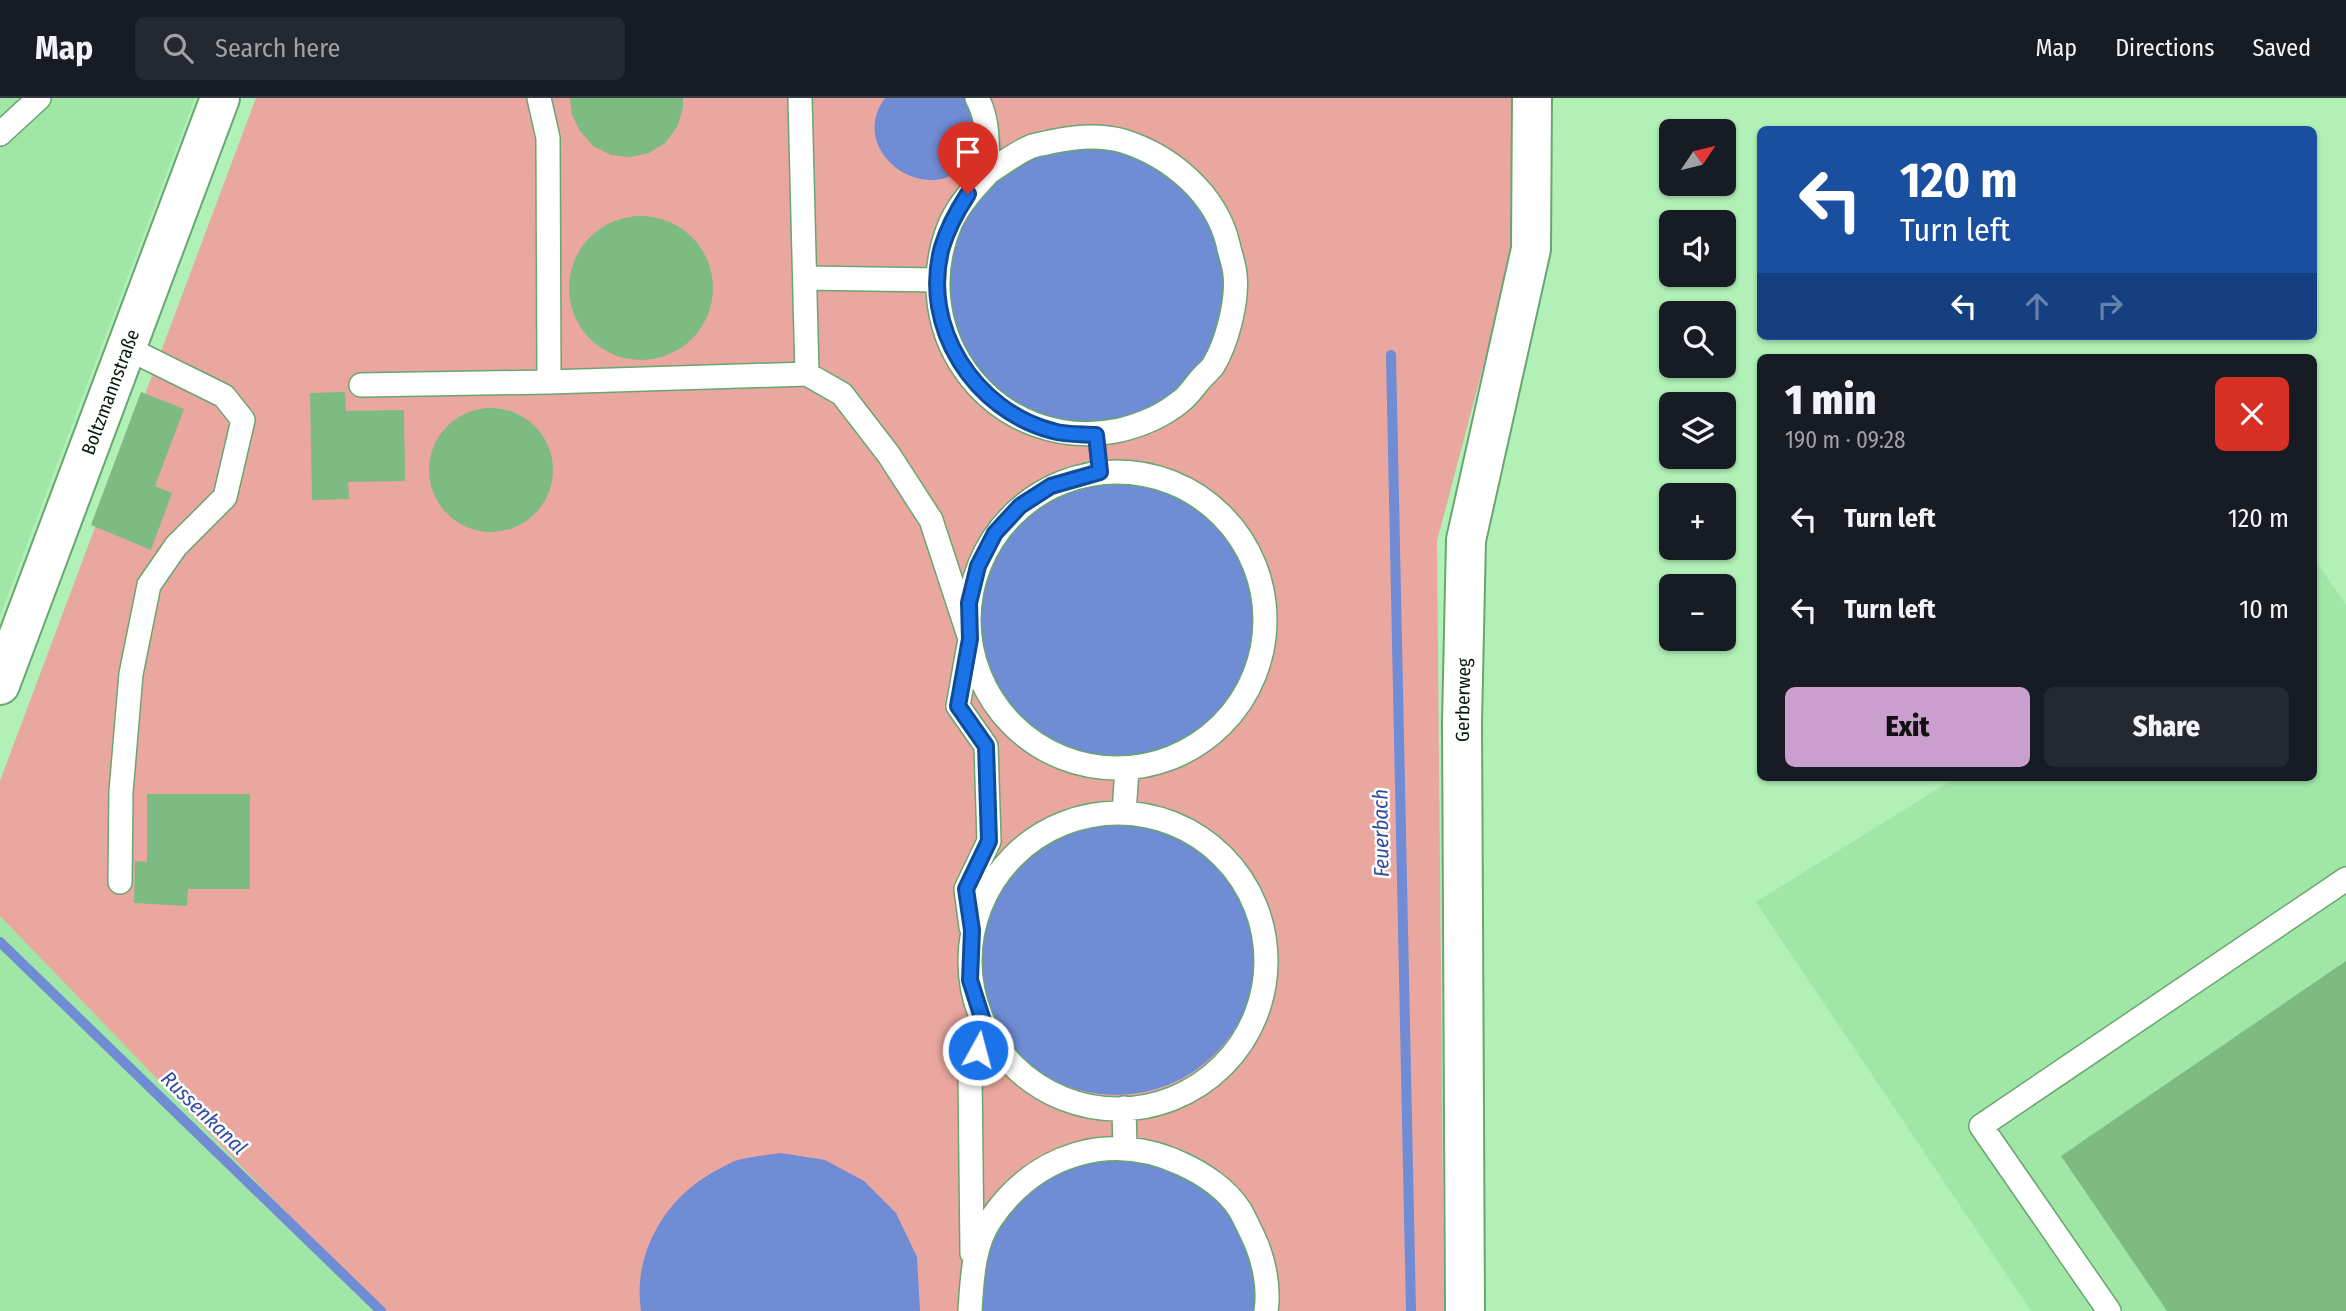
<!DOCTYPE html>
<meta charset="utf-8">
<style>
:root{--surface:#171b24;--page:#242831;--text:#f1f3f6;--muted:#9ea1a6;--line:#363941;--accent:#ca9fce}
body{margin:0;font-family:"Fira Sans Condensed",sans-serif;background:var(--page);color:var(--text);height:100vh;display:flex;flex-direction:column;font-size:26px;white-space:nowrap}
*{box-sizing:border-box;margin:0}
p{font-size:23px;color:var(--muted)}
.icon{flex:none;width:38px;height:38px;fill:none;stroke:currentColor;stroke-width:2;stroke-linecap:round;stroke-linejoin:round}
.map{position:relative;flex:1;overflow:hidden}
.side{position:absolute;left:1757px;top:256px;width:560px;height:427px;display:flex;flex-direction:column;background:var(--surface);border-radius:10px;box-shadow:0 2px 5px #0004}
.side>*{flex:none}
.guide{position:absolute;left:1757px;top:28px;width:560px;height:214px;border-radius:10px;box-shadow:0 2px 5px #0004;background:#1a4fa0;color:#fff;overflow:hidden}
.needle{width:46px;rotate:55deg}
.controls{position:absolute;left:1659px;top:21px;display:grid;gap:14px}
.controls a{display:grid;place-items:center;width:77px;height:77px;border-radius:10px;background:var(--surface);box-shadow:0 2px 5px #0004;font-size:35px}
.pin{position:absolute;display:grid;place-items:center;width:60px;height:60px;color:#fff;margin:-72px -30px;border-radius:50% 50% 50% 0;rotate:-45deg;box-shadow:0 0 7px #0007}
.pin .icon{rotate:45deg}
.me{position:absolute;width:77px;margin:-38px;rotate:7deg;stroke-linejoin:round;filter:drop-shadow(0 0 5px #0008)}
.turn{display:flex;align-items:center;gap:24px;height:147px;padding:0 28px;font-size:32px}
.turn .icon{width:91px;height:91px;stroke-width:2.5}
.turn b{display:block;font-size:49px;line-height:60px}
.lanes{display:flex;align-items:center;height:66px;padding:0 28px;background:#0003;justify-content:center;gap:35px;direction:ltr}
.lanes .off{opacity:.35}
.round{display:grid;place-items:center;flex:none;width:74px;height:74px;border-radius:10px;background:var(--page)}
.summary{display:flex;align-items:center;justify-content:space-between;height:119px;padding:0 28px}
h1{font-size:42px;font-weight:800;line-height:52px}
.primary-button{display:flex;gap:14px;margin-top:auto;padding:14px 28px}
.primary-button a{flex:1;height:80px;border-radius:10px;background:var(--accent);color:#111;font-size:28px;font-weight:800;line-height:80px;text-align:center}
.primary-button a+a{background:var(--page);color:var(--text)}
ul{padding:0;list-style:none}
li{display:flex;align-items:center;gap:21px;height:91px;padding:0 28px}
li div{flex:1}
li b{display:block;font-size:26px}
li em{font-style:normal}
header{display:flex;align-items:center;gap:42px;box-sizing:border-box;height:98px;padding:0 35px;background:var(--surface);border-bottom:2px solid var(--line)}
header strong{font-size:33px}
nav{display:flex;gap:38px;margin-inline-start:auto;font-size:24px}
.search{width:490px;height:63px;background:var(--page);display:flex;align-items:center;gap:18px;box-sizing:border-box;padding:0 24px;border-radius:10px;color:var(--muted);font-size:26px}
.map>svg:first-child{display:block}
.built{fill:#a0e6a7}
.green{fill:#eaa79f}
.water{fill:#6f8cd4}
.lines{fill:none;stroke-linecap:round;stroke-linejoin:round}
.stream{stroke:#6f8cd4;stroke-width:10}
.building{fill:#7dbb83}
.lane-casing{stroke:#69a66f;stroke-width:26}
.street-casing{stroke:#69a66f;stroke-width:42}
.lane{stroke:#fff;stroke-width:23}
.street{stroke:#fff;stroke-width:38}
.route-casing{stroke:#114b97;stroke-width:18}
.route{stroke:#1a73e8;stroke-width:12}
.labels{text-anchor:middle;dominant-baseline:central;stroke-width:5;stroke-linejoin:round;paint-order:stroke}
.street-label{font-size:19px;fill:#031a06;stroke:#fefefe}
.water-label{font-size:21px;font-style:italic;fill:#2f4ba1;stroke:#fefefe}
</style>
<header>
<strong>Map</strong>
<div class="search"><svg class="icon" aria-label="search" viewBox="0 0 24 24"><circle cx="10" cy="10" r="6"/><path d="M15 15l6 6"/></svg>Search here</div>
<nav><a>Map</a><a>Directions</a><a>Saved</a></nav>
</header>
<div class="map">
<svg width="2346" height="1213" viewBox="0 0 2346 1213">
<rect width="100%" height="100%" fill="#b1f0b6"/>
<path class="built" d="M0 0H195L0 518Z
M2314 460 2346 507V1213H2031L1756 804 1957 679H2314Z
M0 818 381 1213H0Z"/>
<path class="green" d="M256 0H1513V155L1437 443 1444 1213H381L0 818V683Z"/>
<path class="water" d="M885 0H970C973 10 978 21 979 31 980 40 975 49 972 57 939 117 843 58 885 0Z
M946 186a140 140 0 1 1 280 0a140 140 0 1 1-280 0Z
M976 520a140 140 0 1 1 280 0a140 140 0 1 1-280 0Z
M976 857a140 140 0 1 1 280 0a140 140 0 1 1-280 0Z
M781 1055 825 1062 864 1083 896 1115 917 1159 920 1213H641C632 1154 667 1097 719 1071 725 1068 731 1064 738 1062 752 1058 767 1057 781 1055Z
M1092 1055 1196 1074 1236 1111 1259 1167 1260 1213H982L981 1168 1003 1114 1043 1075Z"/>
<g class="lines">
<path class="stream" d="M1391 257 1411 1213
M0 844 381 1213"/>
</g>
<path class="building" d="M570 0H683V10L677 29 665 45 649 55 630 59 611 57 593 48 580 33 572 17Z
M569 190a72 72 0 1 1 144 0a72 72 0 1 1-144 0Z
M141 294 184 311 155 388 172 395 151 452 91 427Z
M345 294 346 313 404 312 405 383 348 384 349 401 312 402 310 295Z
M429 372a62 62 0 1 1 124 0a62 62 0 1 1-124 0Z
M147 696H250V791H188L187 808 134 805 135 763 147 764Z
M2346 863V1213H2167L2061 1058Z"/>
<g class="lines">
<defs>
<path id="lane" d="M539 0 548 40 549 284
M977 0C990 24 986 48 989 74 975 89 960 105 951 124 902 238 998 358 1120 332 1141 327 1164 317 1181 303 1188 298 1193 290 1199 283 1203 278 1209 273 1213 268 1227 245 1238 203 1235 176 1234 166 1230 156 1228 146 1216 96 1171 58 1123 43 1100 36 1073 39 1050 44 1044 46 1036 46 1030 49 1016 55 1002 66 989 74
M0 36 39 0
M805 180 937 182
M807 276 842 296 889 357 931 422 970 541 958 608 986 648 989 743 966 791 971 829
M361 287 549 284 807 276 800 0
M969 522a148 148 0 1 1 296 0a148 148 0 1 1-296 0Z
M970 863a148 148 0 1 1 296 0a148 148 0 1 1-296 0Z
M1124 715 1127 671
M120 784 121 694 131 576 149 487 176 448 225 399 243 322 224 298 127 250
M1124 1010 1125 1051
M972 1155 970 975 985 929
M970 1213C972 1182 973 1147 991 1121 1035 1056 1111 1032 1182 1066 1204 1076 1227 1092 1240 1112 1244 1119 1248 1128 1252 1136 1263 1158 1270 1188 1266 1213
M2109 1213 1981 1028 2346 781"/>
<g id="street">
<path id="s1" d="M0 587 220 0"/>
<path id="s2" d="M1465 1213 1462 624 1466 442 1531 151 1532 0"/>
</g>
</defs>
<use href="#lane" class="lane-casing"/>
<use href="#street" class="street-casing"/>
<use href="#lane" class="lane"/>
<use href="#street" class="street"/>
</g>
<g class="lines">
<defs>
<path id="route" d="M968 96C957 113 948 129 942 149 920 229 975 313 1053 333 1066 337 1082 336 1096 337L1100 374 1051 388 1020 408 995 435 978 468 969 505 970 541 958 608 986 648 989 743 966 791 972 832 970 882 985 929 978 952"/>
</defs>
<use href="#route" class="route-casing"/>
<use href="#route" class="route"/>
</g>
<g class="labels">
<g class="street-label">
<text stroke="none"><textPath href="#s1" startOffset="313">Boltzmannstraße</textPath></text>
<text stroke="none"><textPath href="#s2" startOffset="611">Gerberweg</textPath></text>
</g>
<g class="water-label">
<text transform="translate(1381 735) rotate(-91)">Feuerbach</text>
<text transform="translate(204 1015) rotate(44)">Russenkanal</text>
</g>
</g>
</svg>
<div class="controls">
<a><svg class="needle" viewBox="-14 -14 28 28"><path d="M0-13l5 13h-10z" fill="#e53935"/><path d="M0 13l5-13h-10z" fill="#9ea1a6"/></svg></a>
<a><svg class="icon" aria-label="sound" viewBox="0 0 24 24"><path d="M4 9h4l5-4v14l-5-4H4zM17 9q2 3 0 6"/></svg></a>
<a><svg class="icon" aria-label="search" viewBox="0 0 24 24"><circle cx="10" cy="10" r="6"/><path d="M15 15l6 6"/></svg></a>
<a><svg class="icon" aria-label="layers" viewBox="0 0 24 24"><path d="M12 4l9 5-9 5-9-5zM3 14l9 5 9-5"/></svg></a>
<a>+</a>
<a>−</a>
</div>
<div class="pin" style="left:968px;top:96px;background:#d93025"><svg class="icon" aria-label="arrive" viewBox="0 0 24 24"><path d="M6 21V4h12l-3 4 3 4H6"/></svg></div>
<svg class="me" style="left:978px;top:952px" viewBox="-20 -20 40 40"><circle r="17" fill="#1a73e8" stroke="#fff" stroke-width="3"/><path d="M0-11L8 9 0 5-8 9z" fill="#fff"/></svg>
<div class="guide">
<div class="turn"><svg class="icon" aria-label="left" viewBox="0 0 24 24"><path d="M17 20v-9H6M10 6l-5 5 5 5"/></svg><div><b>120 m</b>Turn left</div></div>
<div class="lanes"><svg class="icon" aria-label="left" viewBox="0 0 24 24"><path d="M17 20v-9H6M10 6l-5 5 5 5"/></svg><svg class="icon off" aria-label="ahead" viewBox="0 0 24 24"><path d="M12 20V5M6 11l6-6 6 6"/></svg><svg class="icon off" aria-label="right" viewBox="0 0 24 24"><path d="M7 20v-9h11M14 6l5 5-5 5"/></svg></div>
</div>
<section class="side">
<div class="summary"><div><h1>1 min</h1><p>190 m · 09:28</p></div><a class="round" style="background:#d93025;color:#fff"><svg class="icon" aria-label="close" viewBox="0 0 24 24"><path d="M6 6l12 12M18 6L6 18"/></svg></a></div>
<ul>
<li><svg class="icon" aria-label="left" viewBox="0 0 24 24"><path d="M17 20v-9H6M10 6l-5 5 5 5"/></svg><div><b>Turn left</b></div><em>120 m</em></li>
<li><svg class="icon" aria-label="left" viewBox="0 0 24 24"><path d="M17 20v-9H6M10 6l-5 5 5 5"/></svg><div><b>Turn left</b></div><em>10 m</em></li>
</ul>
<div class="primary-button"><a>Exit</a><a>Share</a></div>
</section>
</div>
